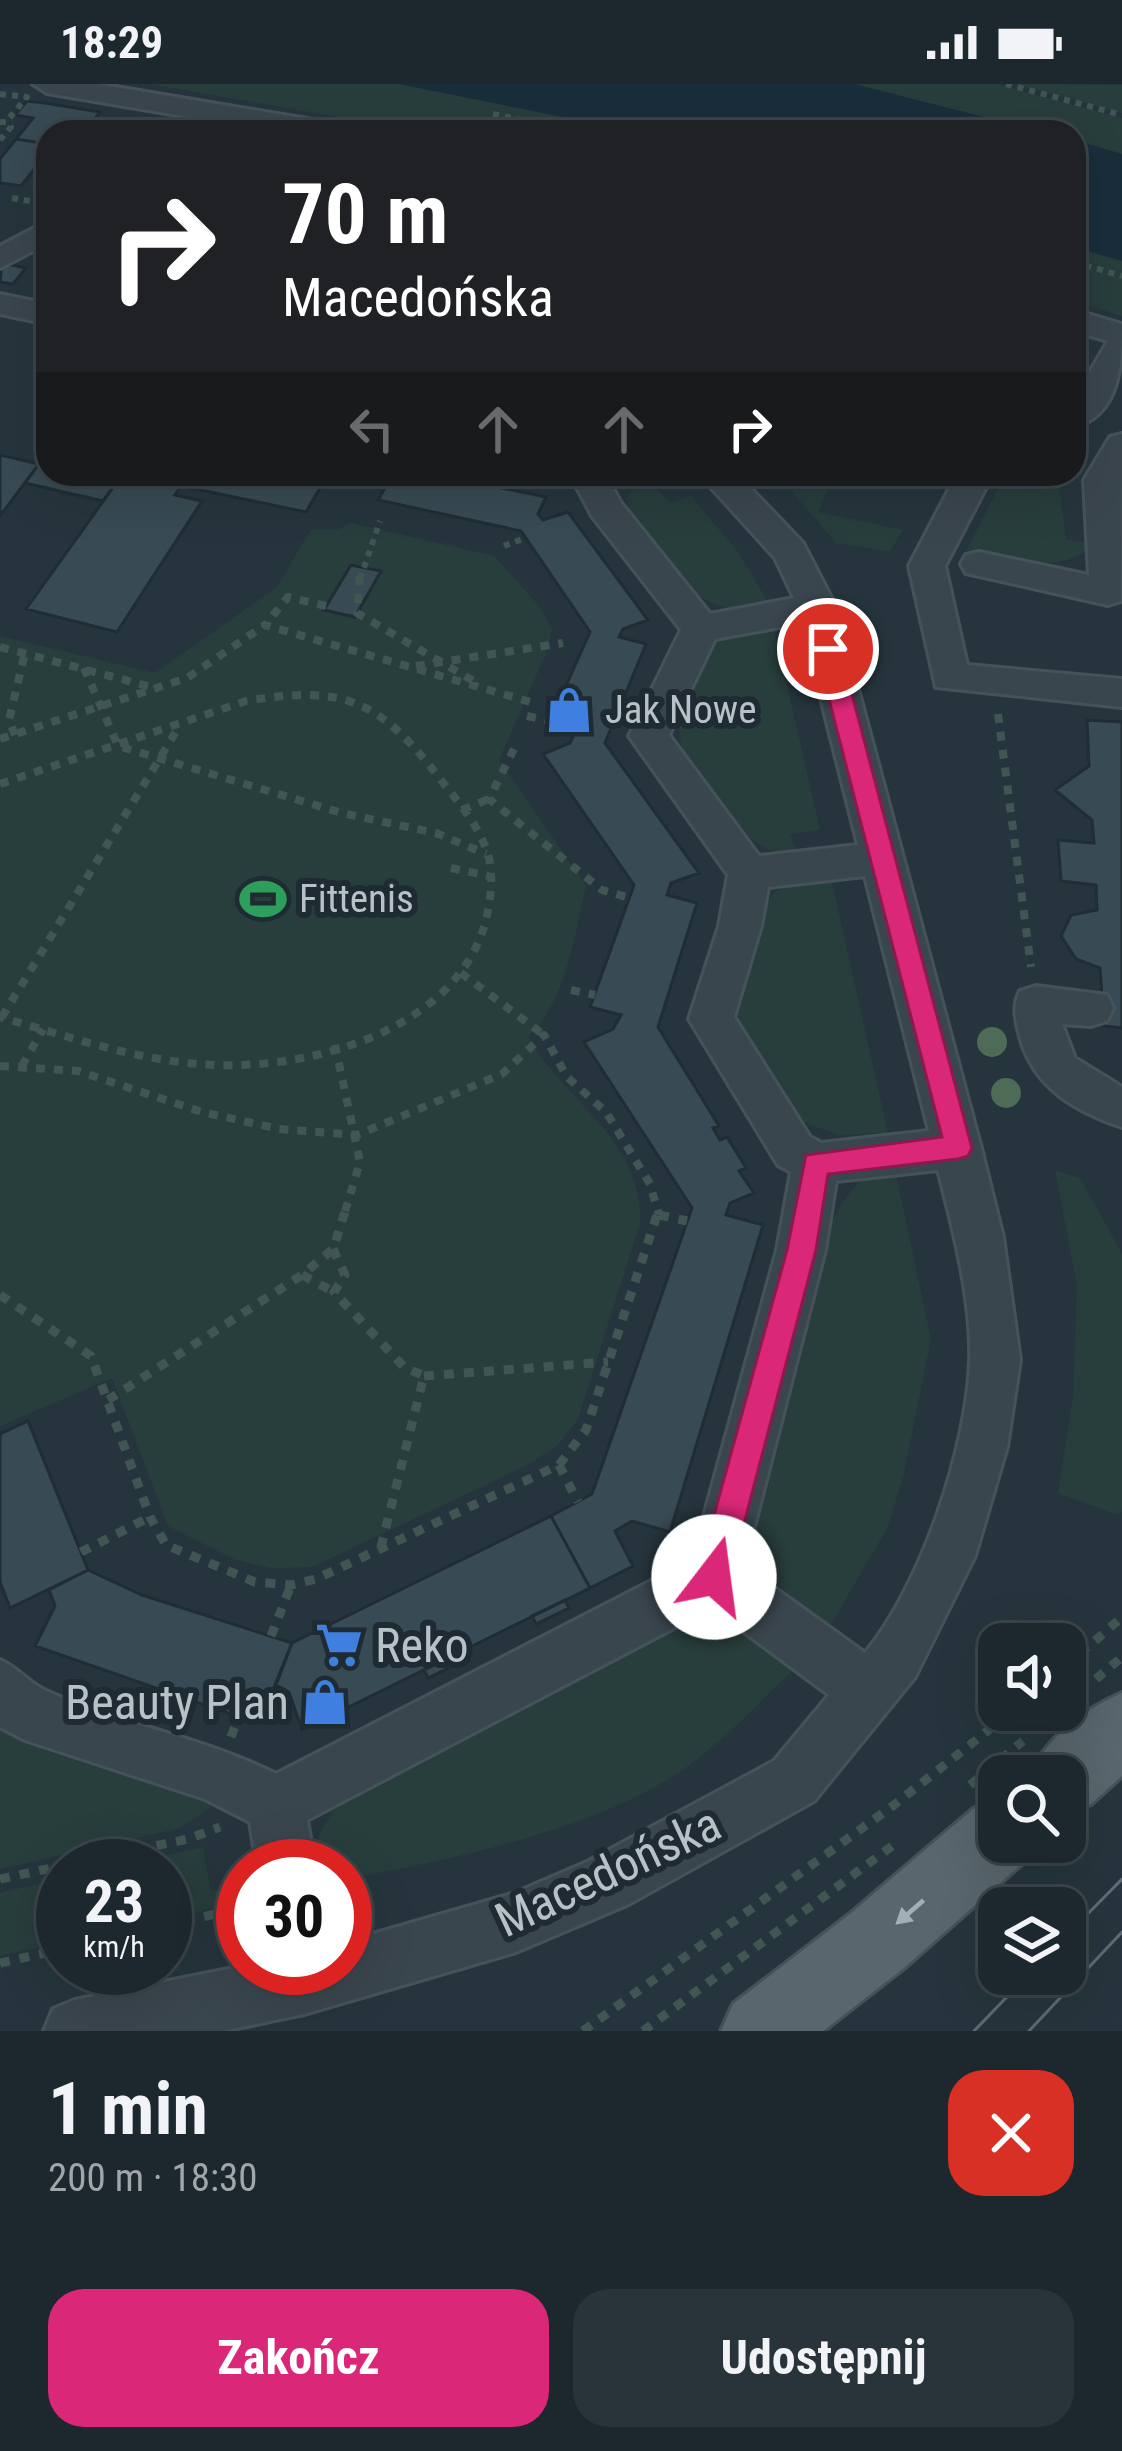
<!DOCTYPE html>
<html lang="pl">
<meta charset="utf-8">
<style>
:root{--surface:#1c282e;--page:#29343a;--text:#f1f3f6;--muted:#a0a6aa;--line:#3a444a;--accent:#db2777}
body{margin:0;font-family:"Roboto Condensed",sans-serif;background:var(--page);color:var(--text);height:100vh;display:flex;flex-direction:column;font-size:45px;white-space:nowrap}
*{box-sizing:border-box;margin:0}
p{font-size:39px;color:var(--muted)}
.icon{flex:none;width:66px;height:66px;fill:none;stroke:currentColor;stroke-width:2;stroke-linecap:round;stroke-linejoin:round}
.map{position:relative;height:1947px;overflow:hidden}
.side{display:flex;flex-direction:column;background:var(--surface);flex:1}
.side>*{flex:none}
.banner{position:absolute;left:36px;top:36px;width:1050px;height:366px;border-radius:36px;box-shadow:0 12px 48px #0002,0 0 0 3px var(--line);background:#202124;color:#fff;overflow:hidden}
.controls{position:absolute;left:978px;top:1539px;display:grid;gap:24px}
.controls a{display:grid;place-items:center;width:108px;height:108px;border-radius:24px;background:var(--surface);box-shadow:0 12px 48px #0002,0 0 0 3px var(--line);font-size:60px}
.speed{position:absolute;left:36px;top:1755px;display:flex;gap:24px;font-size:60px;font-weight:700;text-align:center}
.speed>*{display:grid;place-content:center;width:156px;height:156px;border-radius:50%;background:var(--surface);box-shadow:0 12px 48px #0002,0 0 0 3px var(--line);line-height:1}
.speed small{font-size:30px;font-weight:400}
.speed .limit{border:18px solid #d22;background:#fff;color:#111}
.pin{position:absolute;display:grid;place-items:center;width:102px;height:102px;color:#fff;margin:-51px;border:6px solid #fff;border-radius:50%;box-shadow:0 3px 12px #0007}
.me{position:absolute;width:132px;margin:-66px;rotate:15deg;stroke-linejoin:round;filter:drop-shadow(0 0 9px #0008)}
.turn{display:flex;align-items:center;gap:42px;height:252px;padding:0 48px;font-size:54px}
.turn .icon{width:156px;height:156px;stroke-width:2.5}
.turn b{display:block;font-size:84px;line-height:102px}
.lanes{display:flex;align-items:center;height:114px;padding:0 48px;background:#0003;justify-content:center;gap:60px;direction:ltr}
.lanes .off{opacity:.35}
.round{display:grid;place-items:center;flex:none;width:126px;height:126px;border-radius:36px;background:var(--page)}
.head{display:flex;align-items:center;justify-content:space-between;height:204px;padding:0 48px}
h1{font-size:72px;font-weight:700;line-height:90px}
.button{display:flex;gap:24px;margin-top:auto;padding:24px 48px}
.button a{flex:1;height:138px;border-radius:36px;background:var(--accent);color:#fff;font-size:48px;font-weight:700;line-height:138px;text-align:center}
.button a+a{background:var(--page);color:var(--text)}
.status{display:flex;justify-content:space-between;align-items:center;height:84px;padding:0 60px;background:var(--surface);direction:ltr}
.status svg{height:33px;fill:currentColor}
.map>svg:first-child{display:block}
.green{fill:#283e3c}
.water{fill:#192e3b}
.building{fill:#384a53;stroke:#212d35;stroke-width:3}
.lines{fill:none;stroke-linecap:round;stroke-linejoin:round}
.minor-casing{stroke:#46525a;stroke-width:6}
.major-casing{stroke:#46525a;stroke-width:6}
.path-far2{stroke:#415654;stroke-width:6;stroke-dasharray:6 6;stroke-linecap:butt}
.path-far1{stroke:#415654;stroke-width:8;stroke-dasharray:9 9;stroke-linecap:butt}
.path{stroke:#415654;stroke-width:9;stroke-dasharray:10 10;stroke-linecap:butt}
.minor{fill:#3a464e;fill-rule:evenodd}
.major{fill:#58666d;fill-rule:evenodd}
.tram{stroke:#5c6b74;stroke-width:3}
.tree{fill:#4e6b58}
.oneway{fill:#a3afb6}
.route{fill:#db2777;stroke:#8e194d;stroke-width:3}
.labels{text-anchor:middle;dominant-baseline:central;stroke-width:12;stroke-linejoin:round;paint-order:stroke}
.poi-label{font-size:39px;fill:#b6c1c8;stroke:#1f2b33;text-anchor:start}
.near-poi-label{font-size:48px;fill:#b6c1c8;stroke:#1f2b33;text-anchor:start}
.near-street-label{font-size:48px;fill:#b6c1c8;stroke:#1f2b33}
</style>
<div class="status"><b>18:29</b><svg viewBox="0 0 49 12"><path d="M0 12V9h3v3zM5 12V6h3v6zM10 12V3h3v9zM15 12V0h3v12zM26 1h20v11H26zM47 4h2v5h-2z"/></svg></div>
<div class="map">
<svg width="1122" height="1947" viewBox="0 0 1122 1947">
<rect width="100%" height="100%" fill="#26353d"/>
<path class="green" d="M151 0H399L638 48H423Z
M854 0H995L1122 34V70L1074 56V48H1043Z
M1016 0 1122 1V29Z
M1074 163 1122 177V232L1074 217Z
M644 390H671L654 402 670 419 691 412 737 467 770 521C710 532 696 514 660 470 645 451 630 438 627 414Z
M777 390H834L818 428 903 446 890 467 836 459Z
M1003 395 1059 403 1066 456 1091 459 1092 464C1051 491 1011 477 966 467Z
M351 439 494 472 538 521 552 545 547 567 499 676 586 802C573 856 568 913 528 953 562 1015 644 1056 640 1139L578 1335 558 1361 524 1383 312 1483 271 1484 236 1476 168 1442 112 1294 0 1342V552L155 589 276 504 311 446 339 445Z
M773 540 820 746 790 750 797 771C759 769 746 752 723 724 708 706 689 686 682 663 673 634 689 581 713 561 730 548 752 545 773 540Z
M830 790 888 1049 839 1051 800 1037 741 953 733 906 762 826 776 807 799 796Z
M893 1077 931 1255 904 1389 888 1443 827 1547C788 1517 762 1494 752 1444L831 1140C846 1110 861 1089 893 1077Z
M1055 1086 1080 1094 1122 1170V1427L1118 1431 1058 1409 1073 1314 1077 1201Z
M708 1537 764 1546 804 1575C767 1611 730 1651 688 1682 603 1744 448 1777 345 1795V1782H315L319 1750 335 1724 683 1540Z
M0 1641 223 1715 180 1744 0 1785Z
M203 1763 211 1807 243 1801V1818L165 1835V1782H119Z
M63 1794V1858L0 1872V1809Z"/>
<path class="water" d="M399 0H854L1043 48H638Z
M1074 56 1122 70V177L1074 163Z"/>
<path class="building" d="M27 17 45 19 100 28 89 43 70 40 64 48H48V60L16 55 33 34 15 31Z
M16 55 48 60V68L21 102 0 99V75Z
M2 179 26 184 13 200 0 198Z
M0 371 39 380 0 432Z
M39 380 48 382V390H82L117 398 103 417 25 399Z
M131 390H328L306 428 181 402 175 411 202 417 117 548 26 525 117 398 133 401 139 392Z
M393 390H433L546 413 538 430 543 436 568 428 648 536 623 545 619 553 646 560 605 659 699 789 671 799 667 811 697 819 658 943 719 1042 713 1044 720 1056 727 1053 746 1084 739 1087 754 1109 730 1119 726 1131 763 1141 670 1448 632 1437 615 1447 633 1482 590 1504 551 1432 592 1410 692 1124 584 958 613 945 621 931 590 923 634 801 543 670 570 659 574 650 547 644 590 548 521 447 378 416Z
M351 481 381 487 355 533 324 526Z
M1087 636 1122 638V944L1104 942 1100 884 1076 875 1061 852 1071 831 1097 826 1096 801 1061 797 1058 756 1094 759 1092 736 1055 706 1089 682Z
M28 1337 88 1486 10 1524 0 1498V1350Z
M551 1432 590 1504 302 1646 289 1608 276 1601 292 1559Z
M88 1486 142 1511 292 1559 259 1640 35 1562 55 1522 49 1506Z
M565 1516 569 1524 536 1540 532 1532Z
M459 1569 463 1577 428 1594 424 1586Z"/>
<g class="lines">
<defs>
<path id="minor" d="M33 0H98L331 39 346 48H279L47 9Z
M48 137V159L0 184V162Z
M0 210 48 220V240L0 230Z
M1074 226 1122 240C1122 280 1120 331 1074 343V315L1108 257 1074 247Z
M1122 350 1121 517 1108 521 966 489 961 480 966 471 979 468 1089 491 1084 396 1110 353Z
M575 390H605L621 419 710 530 794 514 775 474 699 390H737L803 459 836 523 981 1064 1003 1153 1020 1276 1007 1363 975 1472 915 1593 814 1717 629 1820 516 1868 304 1930 223 1947H44L53 1925 75 1916 243 1882 345 1884V1858L515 1809 587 1778 774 1677 829 1611 712 1524 307 1736 315 1782H257L250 1738 205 1715 25 1656 0 1643V1576C18 1584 29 1599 46 1607 121 1641 203 1653 276 1690L692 1476 777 1166 791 1088 778 1081 689 935 719 842 728 791 629 652 681 546 592 432 572 394ZM802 539 858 761 759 772 669 651 715 555ZM865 792 929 1047 821 1059 810 1053 734 933 761 842 768 803ZM938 1086C953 1143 972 1217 970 1277 967 1364 921 1502 865 1569L744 1482 825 1166 836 1097Z
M957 390H993L945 482 967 581 1122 595V623L936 603 909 482Z
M1036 902 1107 911 1113 924 1107 937 1091 942 1062 940 1075 974 1122 1003V1043C1075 1027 1034 1004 1020 953 1016 936 1012 923 1020 907Z"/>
<path id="major" d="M1122 1609V1692L1091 1720 1065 1730V1692H1030C1045 1654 1085 1625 1122 1609Z
M999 1714V1758H1033L1025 1777 904 1884 823 1947H721L733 1920 850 1830 973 1725Z"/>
</defs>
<use href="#minor" class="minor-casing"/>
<use href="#major" class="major-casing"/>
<path class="path-far2" d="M1006 0 1122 31
M0 10 27 13 6 38H0
M493 30 580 48
M359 37 417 48
M0 56 11 43 6 38
M39 80 48 81
M12 114 41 119
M1074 178 1122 192
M504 462 525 454
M360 495 380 437"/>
<path class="path-far1" d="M360 492 357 529 477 599
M326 522 288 513 265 541 534 619
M0 563 155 604
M416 582 563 559
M84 584 118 662 342 729 436 749 486 770
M998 630 1031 883
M527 632 550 637
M15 651 9 636 25 569
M0 655 187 594 265 541
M514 665 489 715 602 806 630 814
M0 700 246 617C346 600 380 617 441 696 459 719 481 744 489 774 494 797 490 823 483 846 449 947 312 985 214 981 141 978 70 953 0 933
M462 726 489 715
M451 784 489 792
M461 889 544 951
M571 906 595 911
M2 933 180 641
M335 961 360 1078 344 1131
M0 982 78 987 202 1028 279 1045 357 1051 502 990 544 951 567 993 606 1028 650 1100 659 1131
M22 982 43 945"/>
<path class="path" d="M659 1131 687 1137
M333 1165 345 1191 334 1208 404 1283 424 1292 381 1463
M302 1191 334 1208
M0 1211 91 1272 150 1433 166 1461 255 1498 291 1501 316 1495 559 1381 586 1346 658 1128
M424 1292 608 1278
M108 1316 302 1191 333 1165 345 1128
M559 1381 578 1418
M81 1468 150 1433
M271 1552 291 1501
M1065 1583 1122 1533
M1096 1595 1122 1573
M231 1653 239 1632
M970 1701 1023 1657
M0 1795 188 1755 220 1743
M165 1841 243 1824
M0 1879 63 1865
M583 1947 894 1721 1014 1626
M643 1947 892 1762"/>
<use href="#minor" class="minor"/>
<use href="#major" class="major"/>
<path class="tram" d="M1065 1853 1122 1795
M974 1947 1029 1890
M1029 1947 1122 1848"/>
</g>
<g class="tree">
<circle cx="992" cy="958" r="15"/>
<circle cx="1006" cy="1009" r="15"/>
</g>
<defs><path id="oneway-solid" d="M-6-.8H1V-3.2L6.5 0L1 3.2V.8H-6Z" transform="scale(3)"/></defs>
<use class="oneway" href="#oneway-solid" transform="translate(910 1828) rotate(139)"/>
<path class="route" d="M828 557 840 565 972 1064 968 1072 958 1075 828 1090 816 1166 730 1493 725 1504 714 1509 702 1504 697 1493 787 1166 806 1071 942 1053 816 565Z"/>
<defs>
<symbol id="shop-bare" viewBox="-9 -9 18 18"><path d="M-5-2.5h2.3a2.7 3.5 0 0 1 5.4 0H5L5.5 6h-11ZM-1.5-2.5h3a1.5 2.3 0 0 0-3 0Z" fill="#3f7fe0" stroke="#1f2b33" stroke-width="2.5" paint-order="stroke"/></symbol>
<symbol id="stadium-bare" viewBox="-9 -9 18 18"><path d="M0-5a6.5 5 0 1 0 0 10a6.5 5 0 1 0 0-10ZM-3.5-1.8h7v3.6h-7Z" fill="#2e9e5b" stroke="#1f2b33" stroke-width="2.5" paint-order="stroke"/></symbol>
<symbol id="supermarket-bare" viewBox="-9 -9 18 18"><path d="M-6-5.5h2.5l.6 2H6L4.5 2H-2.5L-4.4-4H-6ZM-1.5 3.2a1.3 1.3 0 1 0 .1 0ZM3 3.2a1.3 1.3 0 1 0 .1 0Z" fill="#3f7fe0" stroke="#1f2b33" stroke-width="2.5" paint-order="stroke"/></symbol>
</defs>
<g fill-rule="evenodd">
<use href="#shop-bare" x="536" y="593" width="66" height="66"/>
<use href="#stadium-bare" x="230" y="782" width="66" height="66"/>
<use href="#supermarket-bare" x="306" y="1528" width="66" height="66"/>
<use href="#shop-bare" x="292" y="1585" width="66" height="66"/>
</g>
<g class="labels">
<g class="poi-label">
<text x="605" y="626">Jak Nowe</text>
<text x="299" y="815">Fittenis</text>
</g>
<g class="near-poi-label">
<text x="375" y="1561">Reko</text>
<text x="289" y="1618" text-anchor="end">Beauty Plan</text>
</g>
<g class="near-street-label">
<text transform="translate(608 1788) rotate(-25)">Macedońska</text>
</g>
</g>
</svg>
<div class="controls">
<a><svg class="icon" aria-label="sound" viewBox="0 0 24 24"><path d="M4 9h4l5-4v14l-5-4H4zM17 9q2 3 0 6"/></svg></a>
<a><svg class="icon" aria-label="search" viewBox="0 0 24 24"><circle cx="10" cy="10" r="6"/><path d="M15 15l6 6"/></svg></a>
<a><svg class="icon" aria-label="layers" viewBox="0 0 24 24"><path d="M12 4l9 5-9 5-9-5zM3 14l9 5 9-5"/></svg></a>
</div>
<div class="speed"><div>23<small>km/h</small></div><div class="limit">30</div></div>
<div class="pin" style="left:828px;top:565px;background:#d93025"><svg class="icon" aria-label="arrive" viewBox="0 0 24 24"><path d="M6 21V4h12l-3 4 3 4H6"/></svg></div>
<svg class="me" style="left:714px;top:1493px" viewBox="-20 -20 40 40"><circle r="19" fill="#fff"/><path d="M0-13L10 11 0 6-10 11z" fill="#db2777"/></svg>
<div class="banner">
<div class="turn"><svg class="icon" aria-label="right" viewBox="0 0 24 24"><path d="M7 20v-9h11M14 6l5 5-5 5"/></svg><div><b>70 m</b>Macedońska</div></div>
<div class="lanes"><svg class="icon off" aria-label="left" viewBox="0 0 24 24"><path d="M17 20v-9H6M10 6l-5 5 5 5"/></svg><svg class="icon off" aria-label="ahead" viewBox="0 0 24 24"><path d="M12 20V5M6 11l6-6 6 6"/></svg><svg class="icon off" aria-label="ahead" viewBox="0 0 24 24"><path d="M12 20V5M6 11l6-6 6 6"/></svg><svg class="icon" aria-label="right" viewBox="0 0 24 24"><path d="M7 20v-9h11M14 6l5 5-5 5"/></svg></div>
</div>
</div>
<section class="side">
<div class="head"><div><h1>1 min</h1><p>200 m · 18:30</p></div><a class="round" style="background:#d93025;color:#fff"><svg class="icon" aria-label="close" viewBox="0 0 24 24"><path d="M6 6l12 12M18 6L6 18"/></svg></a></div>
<div class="button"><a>Zakończ</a><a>Udostępnij</a></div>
</section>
